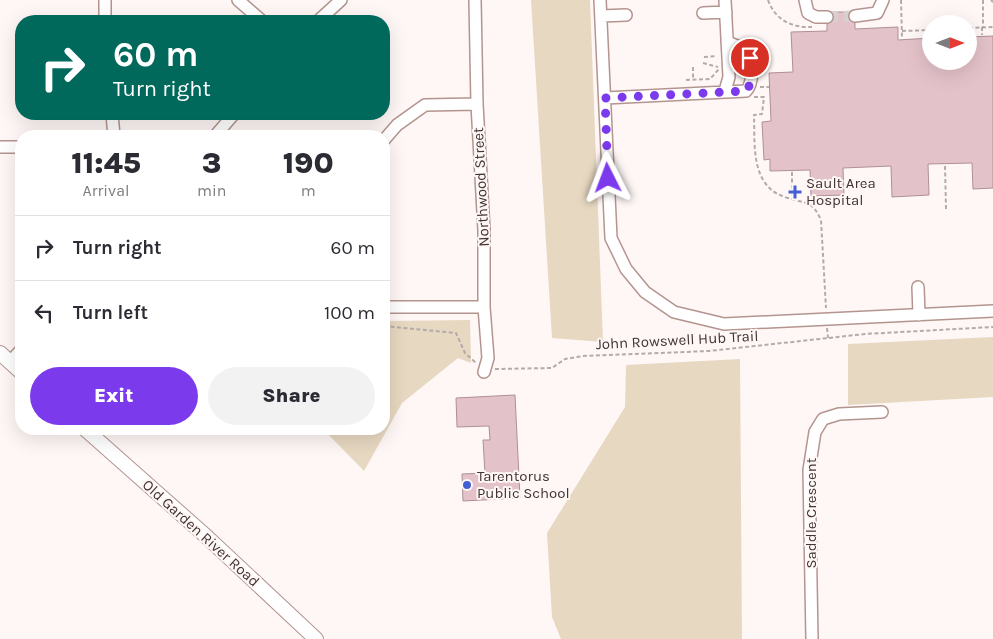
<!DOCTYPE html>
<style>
:root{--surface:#fff;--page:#f2f2f3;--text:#2b2b33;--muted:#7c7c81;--line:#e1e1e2;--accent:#7c3aed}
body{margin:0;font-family:Karla,sans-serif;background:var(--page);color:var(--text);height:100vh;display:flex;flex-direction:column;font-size:19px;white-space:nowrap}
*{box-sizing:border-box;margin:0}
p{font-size:16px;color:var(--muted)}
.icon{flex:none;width:28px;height:28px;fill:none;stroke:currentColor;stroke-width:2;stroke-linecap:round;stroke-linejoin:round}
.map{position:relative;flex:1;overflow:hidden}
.sheet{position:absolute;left:15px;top:130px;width:375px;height:305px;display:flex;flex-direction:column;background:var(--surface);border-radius:20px;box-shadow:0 5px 20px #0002}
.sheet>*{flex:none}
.guide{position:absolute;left:15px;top:15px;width:375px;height:105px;border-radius:20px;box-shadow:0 5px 20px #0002;background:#00695c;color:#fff;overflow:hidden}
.needle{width:32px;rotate:90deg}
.controls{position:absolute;left:922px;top:15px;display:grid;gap:10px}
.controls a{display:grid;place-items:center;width:55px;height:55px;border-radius:50%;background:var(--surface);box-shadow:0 5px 20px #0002;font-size:25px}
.pin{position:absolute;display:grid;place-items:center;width:42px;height:42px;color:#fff;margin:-21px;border:2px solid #fff;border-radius:50%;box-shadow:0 1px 5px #0007}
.me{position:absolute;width:55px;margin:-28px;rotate:357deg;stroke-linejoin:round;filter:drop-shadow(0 0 4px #0008)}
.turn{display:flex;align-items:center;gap:18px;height:105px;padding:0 15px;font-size:22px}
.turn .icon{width:65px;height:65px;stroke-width:2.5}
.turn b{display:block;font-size:35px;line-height:42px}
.eta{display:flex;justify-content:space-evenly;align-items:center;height:85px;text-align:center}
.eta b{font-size:30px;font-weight:800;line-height:35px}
.cta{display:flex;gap:10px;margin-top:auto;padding:10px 15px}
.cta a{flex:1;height:58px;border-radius:30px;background:var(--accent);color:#fff;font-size:20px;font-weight:800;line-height:58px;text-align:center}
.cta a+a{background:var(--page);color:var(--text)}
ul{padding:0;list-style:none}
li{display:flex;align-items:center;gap:15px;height:65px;padding:0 15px;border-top:1px solid var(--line)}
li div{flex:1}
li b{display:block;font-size:19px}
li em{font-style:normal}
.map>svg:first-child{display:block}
.green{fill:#e7d8c1}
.building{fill:#e4c2c9;stroke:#af8f95}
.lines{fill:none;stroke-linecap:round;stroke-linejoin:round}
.minor-tunnel{stroke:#d8d0cf;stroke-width:11;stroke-dasharray:11 5.5;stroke-linecap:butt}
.minor-casing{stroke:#b4948f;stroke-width:14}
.major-casing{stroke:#b4948f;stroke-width:16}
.path{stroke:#b4aba9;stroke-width:2;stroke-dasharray:4 2.5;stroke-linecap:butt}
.minor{stroke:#fff;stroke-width:11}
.major{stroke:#fff;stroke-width:14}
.route{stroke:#7c3aed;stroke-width:9;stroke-dasharray:0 16.2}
.poi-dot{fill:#435fd2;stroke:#fef7f6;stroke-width:2}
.labels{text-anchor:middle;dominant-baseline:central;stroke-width:4;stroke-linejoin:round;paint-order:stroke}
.poi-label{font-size:15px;fill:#413432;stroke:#fef7f6;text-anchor:start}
.street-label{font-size:15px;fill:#413432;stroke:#fef7f6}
</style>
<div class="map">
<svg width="993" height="639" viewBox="0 0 993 639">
<rect width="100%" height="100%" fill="#fef7f6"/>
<path class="green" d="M531 0H590L603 342 552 338Z
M470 320 471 363 458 358 402 403 364 471 323 429H384V321Z
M993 337V397L848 405V344Z
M740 359 742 639H561L552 617 547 533 625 407 626 365Z"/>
<path class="building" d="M833 12H849L848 17 855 23V29L898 27V40L931 38V61H969V37L993 36V188L973 189 972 163 928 164 929 195 892 197 891 166 843 168 844 195 811 196 810 170 770 171V159L764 160 762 122 771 121 769 73 793 72 791 32 827 31V24L834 20Z
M515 395 520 498 463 501 462 474 485 473 483 440H490L489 426 457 427 456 398Z"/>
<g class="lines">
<path class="minor-tunnel" d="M827 17 855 16"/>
<defs>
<path id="minor" d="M105 0V21
M238 0 262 21
M475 0 477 104 484 230V307L488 358 484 372
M600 0 611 238 626 269 645 292 674 312 724 324 993 311
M725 0 729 77 725 91
M805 0 808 13 816 17H827
M703 13 726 12
M601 16 626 15
M855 16 877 13 883 0
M318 21 341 0
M605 98 746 91C753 84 754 61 748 53 742 47 735 45 727 42
M112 114 114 136
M215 136 234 114
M384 140 397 125 425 105 477 104
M0 147H21
M918 287 919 315
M384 307H484
M10 362 21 350
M812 639 809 470 815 432 823 419 839 414 882 412"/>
<path id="major" d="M0 353 21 372
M85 429 207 537 316 639"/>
</defs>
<use href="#minor" class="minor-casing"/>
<use href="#major" class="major-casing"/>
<path class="path" d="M768 0C775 20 792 28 812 27
M901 0 902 39
M983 0V27
M991 0 993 2
M982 27V35
M969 28 993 27
M902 31 931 30
M704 57 717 56
M703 63 718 67
M693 67V80
M686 80 710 79 719 69
M760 87H769
M754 97H764L762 114 754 115C755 146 750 188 788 198 806 204 812 200 821 220L826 308
M945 166 946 209
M792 172V199
M384 326 456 333 465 353 476 363
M827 328 828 338
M495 369 552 368 565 359 583 356 709 351 865 334 993 327"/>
<use href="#minor" class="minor"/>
<use href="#major" class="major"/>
</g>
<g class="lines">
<path class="route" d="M608 178 605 98 746 91 751 83 750 58"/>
</g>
<g class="poi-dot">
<path d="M792.5 184.5h5v5h5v5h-5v5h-5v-5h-5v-5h5z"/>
<circle cx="467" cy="485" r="5"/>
</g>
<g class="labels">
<g class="poi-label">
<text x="806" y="183">Sault Area<tspan x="806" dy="17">Hospital</tspan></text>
<text x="477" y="476">Tarentorus<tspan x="477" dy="17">Public School</tspan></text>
</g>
<g class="street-label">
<text transform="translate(481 187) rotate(-93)">Northwood Street</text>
<text transform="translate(677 340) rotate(-3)">John Rowswell Hub Trail</text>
<text transform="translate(811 513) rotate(-90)">Saddle Crescent</text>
<text transform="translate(201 533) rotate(42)">Old Garden River Road</text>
</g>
</g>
</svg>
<div class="controls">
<a><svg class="needle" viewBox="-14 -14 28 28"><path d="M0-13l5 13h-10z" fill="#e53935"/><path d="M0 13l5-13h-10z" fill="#7c7c81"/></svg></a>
</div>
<div class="pin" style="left:750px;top:58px;background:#d93025"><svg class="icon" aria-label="arrive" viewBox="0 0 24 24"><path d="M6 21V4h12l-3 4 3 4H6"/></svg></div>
<svg class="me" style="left:608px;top:178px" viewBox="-20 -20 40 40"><path d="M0-17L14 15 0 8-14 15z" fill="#7c3aed" stroke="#fff" stroke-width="4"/></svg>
<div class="guide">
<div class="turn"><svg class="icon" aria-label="right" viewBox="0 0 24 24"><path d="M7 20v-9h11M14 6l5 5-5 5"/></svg><div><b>60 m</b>Turn right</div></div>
</div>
<section class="sheet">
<div class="eta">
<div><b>11:45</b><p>Arrival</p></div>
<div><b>3</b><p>min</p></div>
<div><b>190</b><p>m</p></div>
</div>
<ul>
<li><svg class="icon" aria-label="right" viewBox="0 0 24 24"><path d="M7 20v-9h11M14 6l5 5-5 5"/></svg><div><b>Turn right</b></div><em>60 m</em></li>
<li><svg class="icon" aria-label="left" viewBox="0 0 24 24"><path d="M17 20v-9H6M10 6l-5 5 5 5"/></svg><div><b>Turn left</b></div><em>100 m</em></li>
</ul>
<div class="cta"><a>Exit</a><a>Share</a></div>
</section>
</div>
